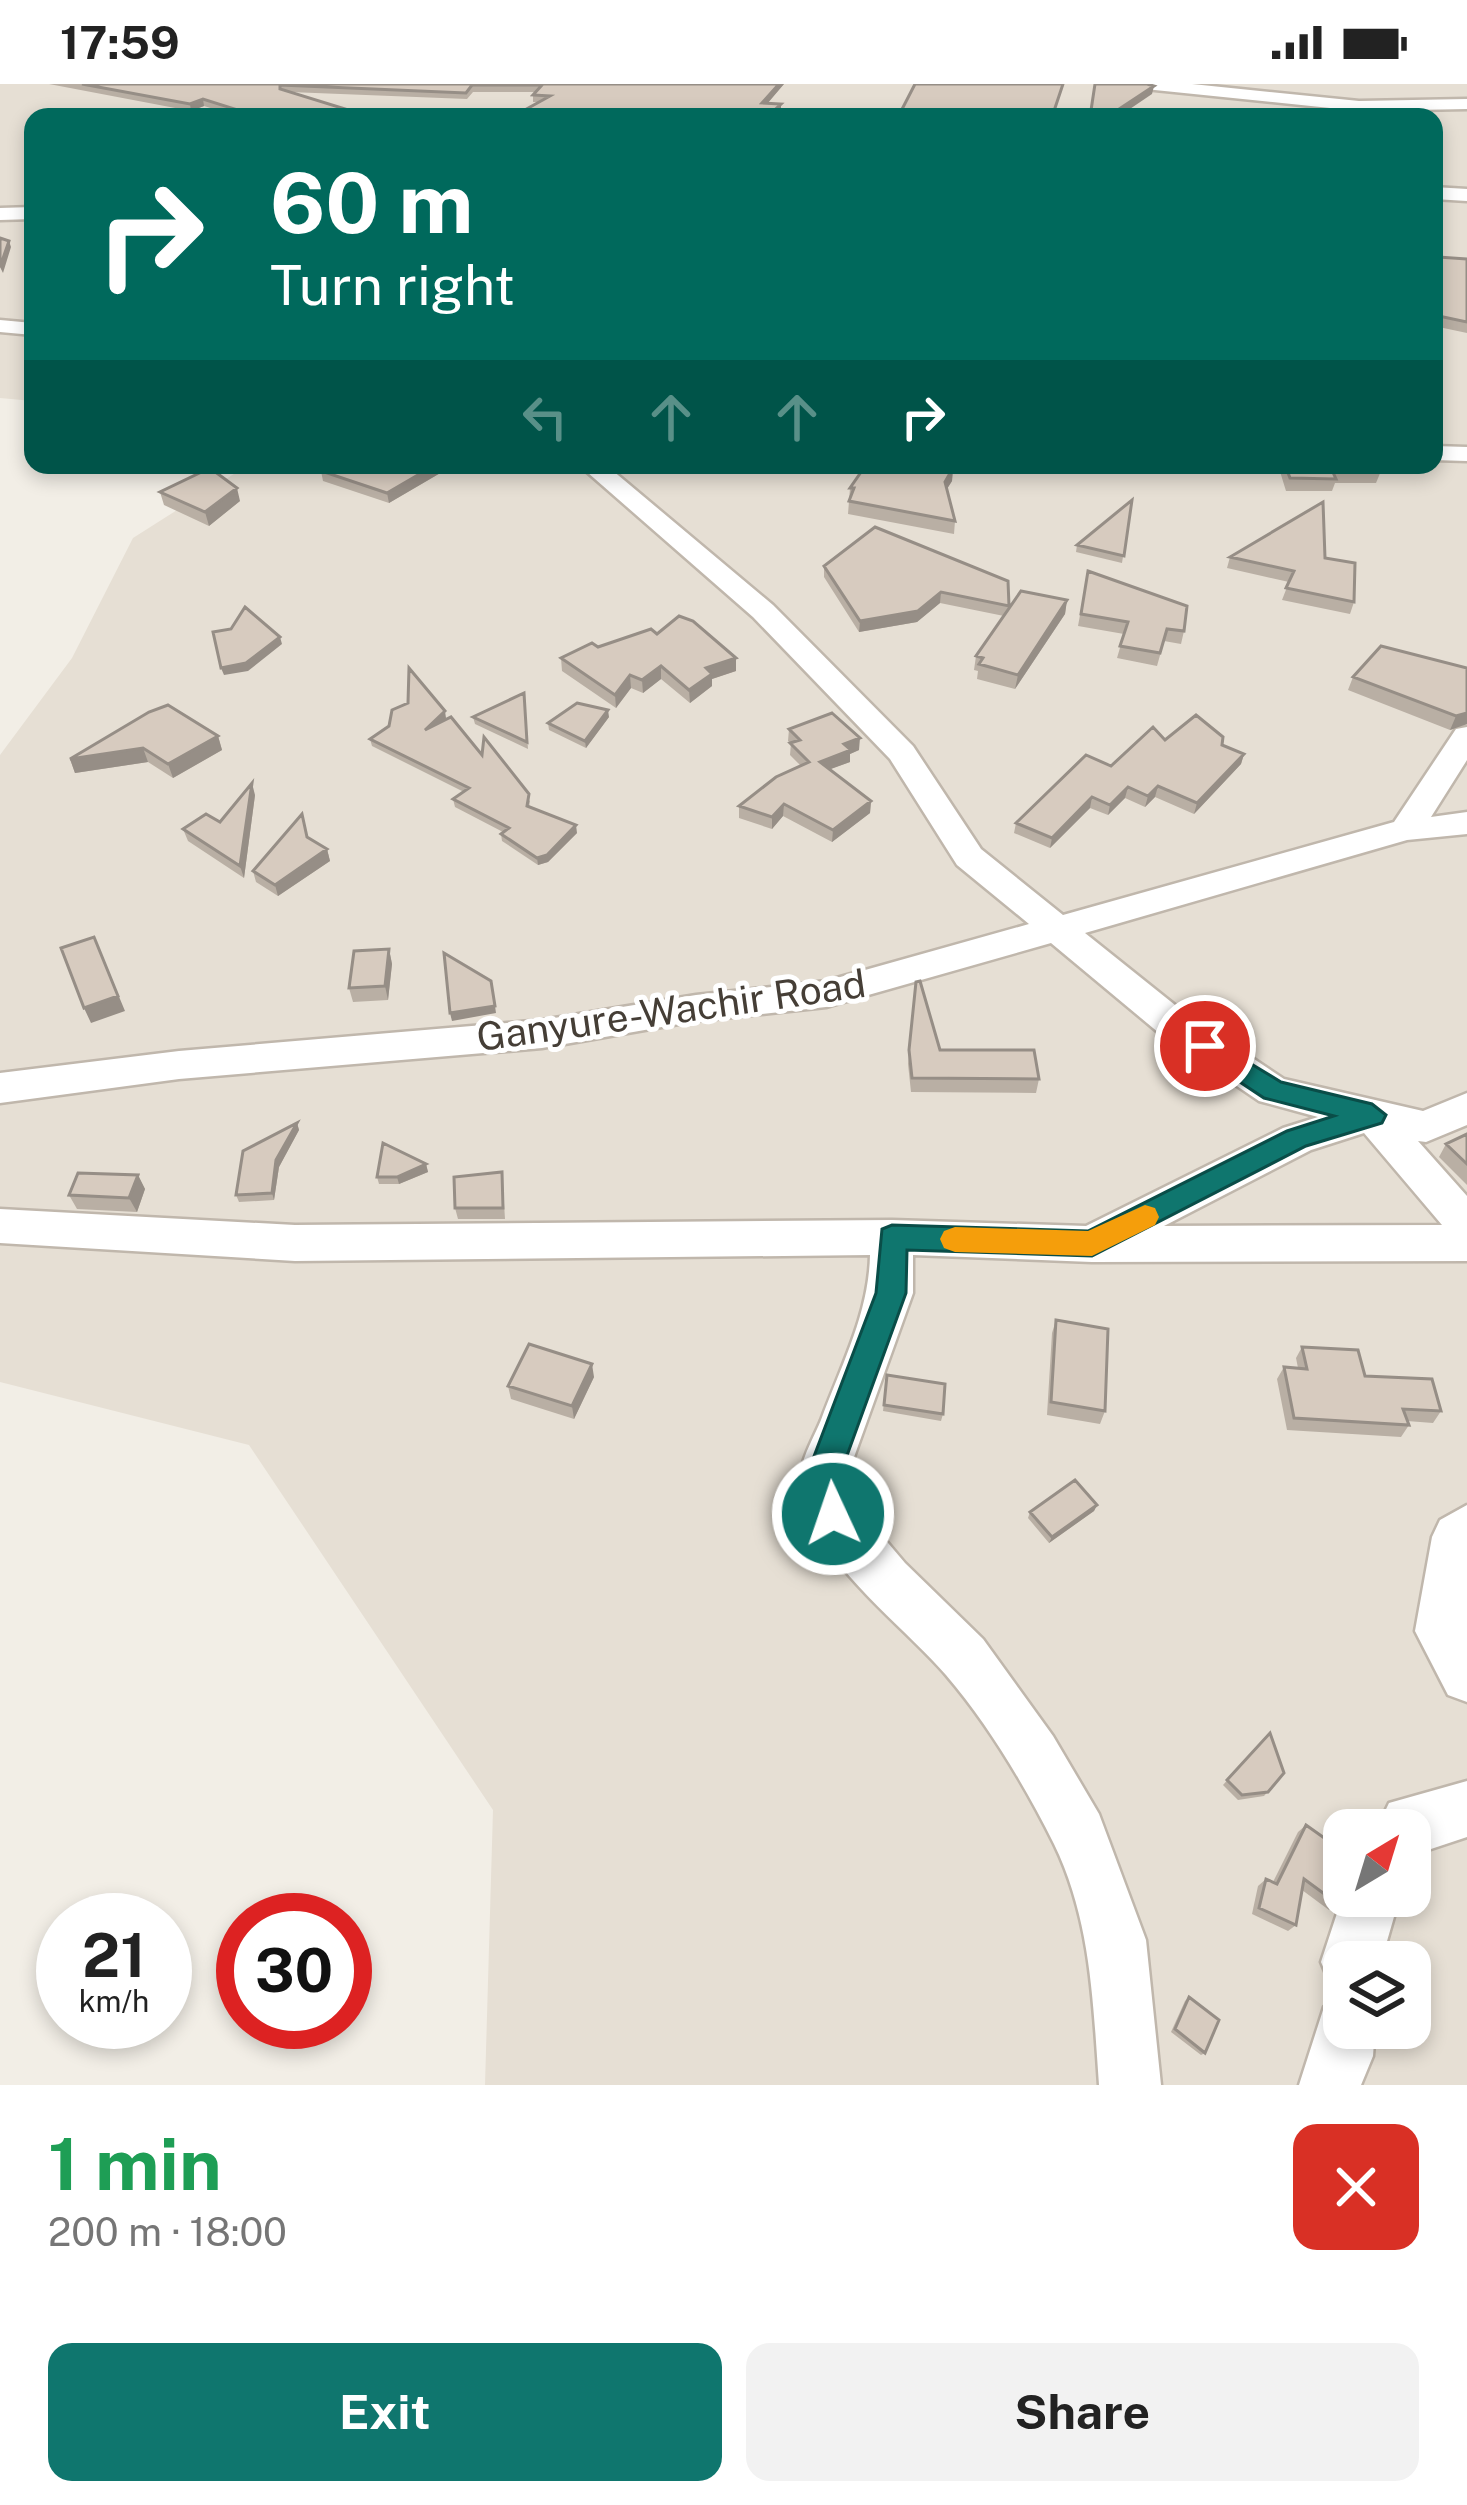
<!DOCTYPE html>
<meta charset="utf-8">
<style>
:root{--surface:#fff;--page:#f2f2f2;--text:#222;--muted:#767676;--accent:#0f766e}
body{margin:0;font-family:"Public Sans",sans-serif;background:var(--page);color:var(--text);height:100vh;display:flex;flex-direction:column;font-size:45px;white-space:nowrap}
*{box-sizing:border-box;margin:0}
p{font-size:39px;color:var(--muted)}
.icon{flex:none;width:66px;height:66px;fill:none;stroke:currentColor;stroke-width:2;stroke-linecap:round;stroke-linejoin:round}
.map{position:relative;height:2001px;overflow:hidden}
.panel{display:flex;flex-direction:column;background:var(--surface);flex:1}
.panel>*{flex:none}
.banner{position:absolute;left:24px;top:24px;width:1419px;height:366px;border-radius:24px;box-shadow:0 6px 18px #0003;background:#00695c;color:#fff;overflow:hidden}
.needle{width:78px;rotate:38deg}
.tools{position:absolute;left:1323px;top:1725px;display:grid;gap:24px}
.tools a{display:grid;place-items:center;width:108px;height:108px;border-radius:24px;background:var(--surface);box-shadow:0 6px 18px #0003;font-size:60px}
.speed{position:absolute;left:36px;top:1809px;display:flex;gap:24px;font-size:60px;font-weight:700;text-align:center}
.speed>*{display:grid;place-content:center;width:156px;height:156px;border-radius:50%;background:var(--surface);box-shadow:0 6px 18px #0003;line-height:1}
.speed small{font-size:30px;font-weight:400}
.speed .limit{border:18px solid #d22;background:#fff;color:#111}
.pin{position:absolute;display:grid;place-items:center;width:102px;height:102px;color:#fff;margin:-51px;border:6px solid #fff;border-radius:50%;box-shadow:0 3px 12px #0007}
.me{position:absolute;width:132px;margin:-66px;rotate:357deg;stroke-linejoin:round;filter:drop-shadow(0 0 9px #0008)}
.turn{display:flex;align-items:center;gap:42px;height:252px;padding:0 48px;font-size:54px}
.turn .icon{width:156px;height:156px;stroke-width:2.5}
.turn b{display:block;font-size:84px;line-height:102px}
.lanes{display:flex;align-items:center;height:114px;padding:0 48px;background:#0003;justify-content:center;gap:60px;direction:ltr}
.lanes .off{opacity:.35}
.round{display:grid;place-items:center;flex:none;width:126px;height:126px;border-radius:24px;background:var(--page)}
.head{display:flex;align-items:center;justify-content:space-between;height:204px;padding:0 48px}
h1{font-size:72px;font-weight:700;line-height:90px;color:#1e9e55}
.action{display:flex;gap:24px;margin-top:auto;padding:24px 48px}
.action a{flex:1;height:138px;border-radius:24px;background:var(--accent);color:#fff;font-size:48px;font-weight:700;line-height:138px;text-align:center}
.action a+a{background:var(--page);color:var(--text)}
.status{display:flex;justify-content:space-between;align-items:center;height:84px;padding:0 60px;background:var(--surface);direction:ltr}
.status svg{height:33px;fill:currentColor}
.map>svg:first-child{display:block}
.residential{fill:#e6dfd4;fill-rule:evenodd}
.lines{fill:none;stroke-linecap:round;stroke-linejoin:round}
.minor-casing{stroke:#c0b7ac;stroke-width:5}
.minor{fill:#fff;fill-rule:evenodd}
.wall{fill:#b9afa4}
.shaded-wall{fill:#968e86}
.building{fill:#d7cbbf;stroke:#968e86;stroke-width:3}
.route{fill:#0f766e;stroke:#0a4d48;stroke-width:3}
.slow{fill:#f59e0b}
.labels{text-anchor:middle;dominant-baseline:central;stroke-width:10;stroke-linejoin:round;paint-order:stroke}
.street-label{font-size:39px;fill:#453e36;stroke:#fff}
</style>
<div class="status"><b>17:59</b><svg viewBox="0 0 49 12"><path d="M0 12V9h3v3zM5 12V6h3v6zM10 12V3h3v9zM15 12V0h3v12zM26 1h20v11H26zM47 4h2v5h-2z"/></svg></div>
<div class="map">
<svg width="1467" height="2001" viewBox="0 0 1467 2001">
<rect width="100%" height="100%" fill="#f2eee6"/>
<path class="residential" d="M0 0H1467V2001H485L493 1726 249 1361 0 1298V671L72 574 133 454 248 381H1434V33H33V317L0 314ZM1344 1746H1410V1812H1344ZM1344 1878H1410V1944H1344Z"/>
<g class="lines">
<defs>
<path id="minor" d="M1137 0H1192L1359 17 1467 15V25L1359 27 1145 5Z
M1434 103 1467 105V117L1434 115Z
M33 123V135L0 136V124Z
M0 236 33 239V251L0 248Z
M1434 362 1467 363V377L1434 376Z
M579 381H606L773 521 913 662 981 765 1063 831 1394 738 1456 645 1467 643V676L1431 733 1467 728V750L1407 756 1085 849 1185 929 1284 995 1423 1027 1467 1009V1041L1426 1058 1418 1057 1467 1112V1177L1092 1178 913 1171V1209L849 1387 855 1420 905 1479 983 1555 1053 1652 1099 1730 1146 1856 1161 2001H1099C1093 1918 1091 1836 1054 1760 1025 1702 988 1640 946 1591 902 1539 794 1462 801 1387 803 1371 815 1351 821 1336 841 1282 869 1229 870 1171L295 1177 0 1159V1125L295 1141 892 1136 1086 1142 1283 1044 1318 1033 1259 1017 1159 949 1051 859 826 923 696 937 542 964 179 995 0 1019V989L179 967 542 936 696 911 826 897 1029 840 957 781 890 675 753 533ZM1364 1049 1442 1141 1164 1142 1311 1066Z
M1467 1421V1618L1448 1611 1415 1547 1432 1453 1440 1436Z
M1467 1697V1753L1410 1772V1746H1376L1389 1719Z
M1344 1808V1812H1400L1381 1878H1344V1905L1330 1899 1321 1878Z
M1344 1914V1944H1375L1373 1972 1361 2001H1299L1324 1923Z"/>
</defs>
<use href="#minor" class="minor-casing"/>
<use href="#minor" class="minor"/>
</g>
<path class="wall" d="M49 0H784L767 19 781 20V27L774 33H512L538 18H533V11L536 8H473L467 15 290 8 343 31 337 33H240L204 22 191 27Z
M1467 175V249L1434 242V179Z
M328 381H454L389 419 323 397 321 387Z
M1278 381H1379L1381 387 1376 399H1335L1332 407H1286Z
M953 384 952 397 947 405 955 437 954 450 848 430 850 404Z
M160 408 240 417 209 442 164 421Z
M1132 416 1122 479 1076 468 1077 461Z
M1230 473 1325 474 1354 518 1350 530 1282 516 1289 498 1227 484Z
M824 482 1008 497V526L1067 516 1065 530 1015 605 977 595 978 587 974 586 976 572 1004 532 940 519 917 538 859 548 824 493Z
M1088 487 1184 547 1181 560 1164 557 1157 582 1117 574 1124 550 1078 542Z
M657 550 736 587 712 595V602L690 619 661 595 643 609 631 604 616 624 562 587 561 574Z
M1381 562 1467 640 1450 646 1348 606 1353 593Z
M524 609 528 665 475 640 473 633Z
M609 633 586 664 549 646 548 639Z
M446 634 444 637 482 671 530 717 529 723 577 749 548 778 538 781 502 757 501 750 503 748 455 723 453 715 464 708 372 662 370 655Z
M789 645 859 666 850 670V678L830 685 871 717 870 729 832 758 783 732 772 745 739 734V722L801 682 790 671 791 659 788 657Z
M218 652 222 666 173 694 148 678 75 689 70 675Z
M1165 656 1222 661 1244 670 1241 680 1194 730 1155 713 1145 723 1125 714 1108 731 1090 724 1050 764 1014 749 1016 739 1111 682Z
M255 711 244 794 188 757 183 745 220 738Z
M307 754 327 765 330 777 278 812 256 798 253 787Z
M389 865 392 880 388 916 353 918 349 904Z
M916 898 940 966 1039 995 1036 1009 911 1008 908 980Z
M297 1039 299 1046 279 1083 274 1116 239 1118 236 1111Z
M1467 1050V1101L1439 1073 1446 1060Z
M426 1080 428 1088 399 1100H379L377 1093Z
M502 1088 505 1135H458L455 1124Z
M138 1091 145 1105 137 1128 77 1125 69 1111Z
M1056 1236 1105 1327 1100 1340 1047 1331 1052 1249Z
M1302 1263 1365 1292 1441 1327 1433 1339 1407 1337 1409 1341 1401 1353 1287 1346 1277 1295 1284 1283 1298 1284 1296 1274Z
M887 1291 943 1330 941 1337 883 1327Z
M594 1293 574 1335 511 1315 508 1302Z
M1097 1421 1094 1427 1049 1459 1028 1434 1030 1428Z
M1270 1649 1284 1689 1264 1712 1238 1716 1223 1701Z
M1306 1741 1338 1820 1329 1826 1302 1806 1296 1841 1288 1847 1252 1830 1258 1802 1266 1795 1273 1798 1298 1748Z
M1189 1913 1205 1969 1201 1971 1171 1948 1185 1917Z"/>
<path class="shaded-wall" d="M779 0H784L762 26V19Z
M1154 2 1152 10 1118 33H1107Z
M203 15 204 22 191 27 190 20Z
M781 20V27L774 33H767Z
M342 24 343 31 337 33H314Z
M9 157 11 163 3 189 0 183Z
M435 381H454L389 419 387 409Z
M953 384 952 397 943 411 945 398Z
M237 404 240 417 209 442 205 428Z
M941 508 940 519 917 538 859 548 860 537Z
M1067 516 1065 530 1015 605 1018 591Z
M280 553 282 560 248 587 224 591 221 584Z
M736 574V587L712 595V602L690 619 689 606 706 584Z
M661 582V595L643 609 642 596Z
M630 591 631 604 616 624 615 611Z
M608 626 609 633 586 664 585 657Z
M445 627 446 634 426 653 425 646Z
M1467 629V640L1450 646 1456 632Z
M218 652 222 666 173 694 168 680Z
M860 654 859 666 850 670V678L820 689V678L844 660Z
M143 664 148 678 75 689 70 675Z
M1244 670 1241 680 1194 730 1197 719Z
M252 699 255 711 244 794 240 782Z
M1158 702 1155 713 1145 723 1148 712Z
M1128 703 1125 714 1108 731 1110 721Z
M1092 713 1090 724 1050 764 1052 754Z
M871 717 870 729 832 758 833 746Z
M784 720 783 732 772 745V733Z
M576 741 577 749 548 778 538 781 537 774Z
M327 765 330 777 278 812 275 801Z
M389 865 392 880 388 916 385 902Z
M100 867 125 927 91 939 84 924Z
M495 922 496 929 452 937 450 929Z
M297 1039 299 1046 279 1083 274 1116 272 1109 276 1076Z
M426 1080 428 1088 399 1100 397 1093Z
M138 1091 145 1105 137 1128 129 1114Z
M592 1280 594 1293 574 1335 572 1322Z
M1097 1421 1094 1427 1049 1459 1052 1453Z"/>
<path class="building" d="M82 0H779L762 19 781 20 767 33H512L550 12 533 11 542 1H472L466 9 280 1V5L342 24 314 33H260L203 15 190 20Z
M915 0H1063L1052 33H898Z
M1095 0H1147L1154 2 1107 33H1090Z
M348 26 370 33H345Z
M0 154 9 157 0 183Z
M1438 173 1467 175V238L1434 231V179Z
M328 381H435L387 409 321 387Z
M866 381H937L953 384 945 398 955 437 849 417 854 404H850Z
M1285 381H1379L1381 387 1332 386 1336 395 1290 394Z
M210 384 237 404 205 428 160 408Z
M1132 416 1124 472 1077 461Z
M1323 418 1325 474 1355 479 1354 518 1286 504 1294 487 1230 473Z
M875 443 1008 497 1009 522 941 508 918 527 860 537 824 482Z
M1088 487 1187 522 1184 547 1167 545 1160 569 1120 562 1128 538 1081 530Z
M1021 507 1067 516 1018 591 979 580 983 574 976 572Z
M245 523 280 553 246 579 221 584 213 548 231 545Z
M679 532 693 537 736 574 706 584 712 590 689 606 661 582 642 596 630 591 615 611 561 574 592 559 598 563 651 545 657 550Z
M1381 562 1467 584V629L1456 632 1353 593Z
M409 584 445 627 425 646 451 633 482 671 484 653 529 710 527 722 576 741 547 771 537 774 501 750 509 744 453 715 469 704 370 655 389 642 392 626 408 619Z
M524 609 527 658 473 633Z
M577 619 608 626 585 657 548 639Z
M168 621 218 652 168 680 143 664 70 675 149 628Z
M832 629 860 654 844 660 851 666 820 678 871 717 833 746 784 720 772 733 739 722 776 693 809 678 790 659 800 656 789 645Z
M1196 631 1223 653 1222 661 1244 670 1197 719 1158 702 1148 712 1128 703 1110 721 1092 713 1052 754 1016 739 1086 671 1111 682 1153 643 1165 656Z
M252 699 240 782 183 745 206 730 220 738Z
M302 730 307 753 327 765 275 801 253 787Z
M94 853 118 912 84 924 61 864Z
M389 865 385 902 349 904 354 867Z
M444 869 491 897 495 922 450 929Z
M920 897 940 966H1034L1039 995 912 994 909 966 916 898Z
M297 1039 276 1076 272 1109 236 1111 243 1067Z
M1467 1050V1080L1446 1060Z
M383 1059 426 1080 397 1093H377Z
M502 1088 503 1124H455L454 1093Z
M78 1089 138 1091 129 1114 69 1111Z
M1056 1236 1108 1245 1105 1327 1051 1318Z
M529 1260 592 1280 572 1322 508 1302Z
M1302 1263 1358 1266 1365 1292 1432 1295 1441 1327 1403 1325 1409 1341 1294 1334 1284 1283 1307 1285Z
M887 1291 945 1300 943 1330 884 1321Z
M1075 1396 1097 1421 1052 1453 1030 1428Z
M1270 1649 1284 1689 1268 1708 1242 1711 1227 1696Z
M1306 1741 1344 1768V1806L1338 1820 1304 1795 1296 1841 1259 1824 1266 1795 1277 1800Z
M1189 1913 1219 1936 1205 1969 1175 1945Z"/>
<path class="route" d="M1205 952 1281 998 1372 1020 1386 1031 1382 1039 1306 1062 1092 1172 907 1166 906 1209 841 1388 851 1430 845 1441 833 1446 821 1441 808 1388 876 1209 882 1145 892 1141 1088 1147 1287 1047 1334 1032 1264 1014 1196 969 1192 962 1196 955Z"/>
<path class="slow" d="M1145 1121 1155 1124 1159 1133 1155 1141 1092 1172 955 1168 944 1164 940 1155 944 1147 955 1143 1088 1147Z"/>
<g class="labels">
<g class="street-label">
<text transform="translate(671 926) rotate(-8)">Ganyure-Wachir Road</text>
</g>
</g>
</svg>
<div class="tools">
<a><svg class="needle" viewBox="-14 -14 28 28"><path d="M0-13l5 13h-10z" fill="#e53935"/><path d="M0 13l5-13h-10z" fill="#767676"/></svg></a>
<a><svg class="icon" aria-label="layers" viewBox="0 0 24 24"><path d="M12 4l9 5-9 5-9-5zM3 14l9 5 9-5"/></svg></a>
</div>
<div class="speed"><div>21<small>km/h</small></div><div class="limit">30</div></div>
<div class="pin" style="left:1205px;top:962px;background:#d93025"><svg class="icon" aria-label="arrive" viewBox="0 0 24 24"><path d="M6 21V4h12l-3 4 3 4H6"/></svg></div>
<svg class="me" style="left:833px;top:1430px" viewBox="-20 -20 40 40"><circle r="17" fill="#0f766e" stroke="#fff" stroke-width="3"/><path d="M0-11L8 9 0 5-8 9z" fill="#fff"/></svg>
<div class="banner">
<div class="turn"><svg class="icon" aria-label="right" viewBox="0 0 24 24"><path d="M7 20v-9h11M14 6l5 5-5 5"/></svg><div><b>60 m</b>Turn right</div></div>
<div class="lanes"><svg class="icon off" aria-label="left" viewBox="0 0 24 24"><path d="M17 20v-9H6M10 6l-5 5 5 5"/></svg><svg class="icon off" aria-label="ahead" viewBox="0 0 24 24"><path d="M12 20V5M6 11l6-6 6 6"/></svg><svg class="icon off" aria-label="ahead" viewBox="0 0 24 24"><path d="M12 20V5M6 11l6-6 6 6"/></svg><svg class="icon" aria-label="right" viewBox="0 0 24 24"><path d="M7 20v-9h11M14 6l5 5-5 5"/></svg></div>
</div>
</div>
<section class="panel">
<div class="head"><div><h1>1 min</h1><p>200 m · 18:00</p></div><a class="round" style="background:#d93025;color:#fff"><svg class="icon" aria-label="close" viewBox="0 0 24 24"><path d="M6 6l12 12M18 6L6 18"/></svg></a></div>
<div class="action"><a>Exit</a><a>Share</a></div>
</section>
